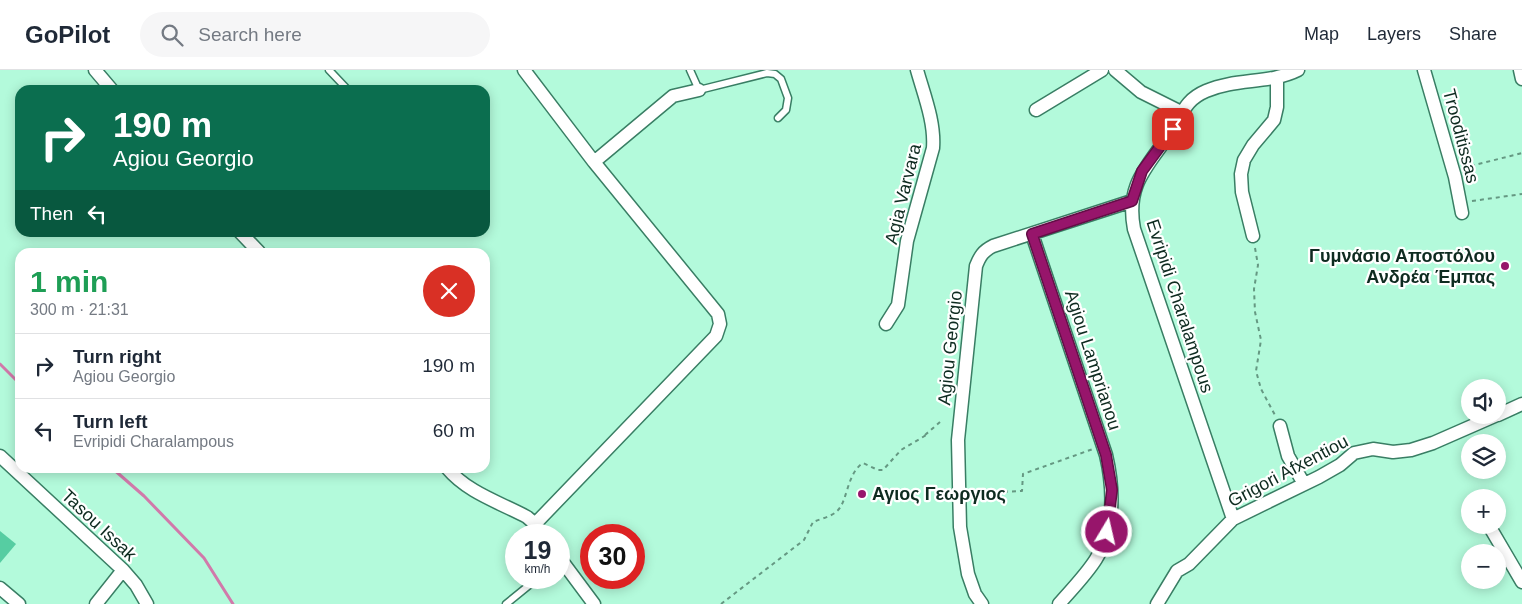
<!DOCTYPE html>
<meta charset="utf-8">
<style>
:root{--surface:#fff;--page:#f6f6f7;--text:#1f2937;--muted:#747a83;--line:#e0e1e3}
body{margin:0;font-family:Arial,sans-serif;background:var(--page);color:var(--text);height:100vh;display:flex;flex-direction:column;font-size:19px;white-space:nowrap}
*{box-sizing:border-box;margin:0}
p{font-size:16px;color:var(--muted)}
.icon{flex:none;width:28px;height:28px;fill:none;stroke:currentColor;stroke-width:2;stroke-linecap:round;stroke-linejoin:round}
.map{position:relative;flex:1;overflow:hidden}
.drawer{position:absolute;left:15px;top:178px;width:475px;height:225px;display:flex;flex-direction:column;background:var(--surface);border-radius:15px;box-shadow:0 2px 12px #0003}
.drawer>*{flex:none}
.banner{position:absolute;left:15px;top:15px;width:475px;height:152px;border-radius:15px;box-shadow:0 2px 12px #0003;background:#0b6e4f;color:#fff;overflow:hidden}
.tools{position:absolute;left:1461px;top:309px;display:grid;gap:10px}
.tools a{display:grid;place-items:center;width:45px;height:45px;border-radius:50%;background:var(--surface);box-shadow:0 2px 12px #0003;font-size:25px}
.speed{position:absolute;left:505px;top:454px;display:flex;gap:10px;font-size:25px;font-weight:700;text-align:center}
.speed>*{display:grid;place-content:center;width:65px;height:65px;border-radius:50%;background:var(--surface);box-shadow:0 2px 12px #0003;line-height:1}
.speed small{font-size:12px;font-weight:400}
.speed .limit{border:8px solid #d22;background:#fff;color:#111}
.pin{position:absolute;display:grid;place-items:center;width:42px;height:42px;color:#fff;margin:-21px;border-radius:10px;box-shadow:0 2px 8px #0006}
.me{position:absolute;width:55px;margin:-28px;rotate:9deg;stroke-linejoin:round;filter:drop-shadow(0 0 4px #0008)}
.turn{display:flex;align-items:center;gap:18px;height:105px;padding:0 15px;font-size:22px}
.turn .icon{width:65px;height:65px;stroke-width:2.5}
.turn b{display:block;font-size:35px;line-height:42px}
.then{display:flex;align-items:center;height:48px;padding:0 15px;background:#0003;gap:10px;font-size:19px}
.round{display:grid;place-items:center;flex:none;width:52px;height:52px;border-radius:26px;background:var(--page)}
.headline{display:flex;align-items:center;justify-content:space-between;height:85px;padding:0 15px}
h1{font-size:30px;font-weight:600;line-height:38px;color:#1e9e55}
ul{padding:0;list-style:none}
li{display:flex;align-items:center;gap:15px;height:65px;padding:0 15px;border-top:1px solid var(--line)}
li div{flex:1}
li b{display:block;font-size:19px}
li em{font-style:normal}
header{display:flex;align-items:center;gap:30px;box-sizing:border-box;height:70px;padding:0 25px;background:var(--surface);border-bottom:1px solid var(--line)}
header strong{font-size:24px}
nav{display:flex;gap:28px;margin-inline-start:auto;font-size:18px}
.search{width:350px;height:45px;background:var(--page);display:flex;align-items:center;gap:12px;box-sizing:border-box;padding:0 18px;border-radius:28px;color:var(--muted);font-size:19px}
.map>svg:first-child{display:block}
.lines{fill:none;stroke-linecap:round;stroke-linejoin:round}
.stream{stroke:#d179aa;stroke-width:3}
.building{fill:#56cda2}
.lane-casing{stroke:#397e64;stroke-width:9}
.street-casing{stroke:#397e64;stroke-width:15}
.path{stroke:#659882;stroke-width:2;stroke-dasharray:4 4;stroke-linecap:butt}
.lane{stroke:#fff;stroke-width:6}
.street{stroke:#fff;stroke-width:12}
.route-casing{stroke:#620e46;stroke-width:12}
.route{stroke:#97156b;stroke-width:9}
.poi-dot{fill:#97156b;stroke:#fff;stroke-width:2}
.labels{text-anchor:middle;dominant-baseline:central;stroke-width:4.5;stroke-linejoin:round;paint-order:stroke}
.street-label{font-size:18px;fill:#0e2b20;stroke:#fff}
.poi-label{font-size:18px;font-weight:bold;fill:#0e2b20;stroke:#fff;text-anchor:end}
</style>
<header>
<strong>GoPilot</strong>
<div class="search"><svg class="icon" aria-label="search" viewBox="0 0 24 24"><circle cx="10" cy="10" r="6"/><path d="M15 15l6 6"/></svg>Search here</div>
<nav><a>Map</a><a>Layers</a><a>Share</a></nav>
</header>
<div class="map">
<svg width="1522" height="534" viewBox="0 0 1522 534">
<rect width="100%" height="100%" fill="#b3fadb"/>
<g class="lines">
<path class="stream" d="M0 294 20 314
M112 398 144 426 204 488 233 534"/>
</g>
<path class="building" d="M0 461 16 474 0 493Z"/>
<g class="lines">
<defs>
<path id="lane" d="M329 0 348 20
M690 0 699 20 767 3 775 4 781 9 788 28 786 40 778 48
M506 534 538 508"/>
<path id="street" d="M95 0 112 20
M524 0 594 92 718 244 720 254 716 266 535 454
M1115 0 1141 22 1181 42
M1424 0 1455 107 1462 143
M1520 0 1522 9
M1036 40 1102 0
M594 92 673 26 699 20
M240 162 259 182
M1032 164 1106 385C1114 419 1115 459 1096 489 1086 505 1071 520 1059 534
M1253 166 1242 122 1241 104 1244 90 1253 75 1274 50 1277 37V8
M886 254 898 235 907 171 933 78C935 52 924 25 917 0
M1498 345 1522 334
M1280 356 1288 386 1304 414
M0 386 123 500 136 515 147 534
M447 398C468 423 499 432 527 447L535 454 543 465
M1233 449 1134 159C1125 112 1150 95 1172 60 1183 43 1185 30 1206 21 1236 8 1270 14 1298 0
M1491 459 1522 512
M559 487 594 534
M0 518 19 534
M96 534 123 500
M982 534 975 524 968 504 960 457 958 370 976 196C980 186 983 181 993 176L1132 131
M1157 534 1177 501 1189 494 1233 449 1319 407 1340 395 1354 383 1373 379 1393 382 1411 380 1433 373 1497 345"/>
</defs>
<use href="#lane" class="lane-casing"/>
<use href="#street" class="street-casing"/>
<path class="path" d="M1463 98 1522 83
M1472 131 1522 124
M1255 178 1258 195 1254 219 1255 242 1261 270 1256 301 1261 319 1276 347
M925 365 940 352
M972 423 1022 421 1023 404 1093 379
M721 534 804 470 813 452C820 449 830 447 836 442 848 433 846 404 863 393L878 400H883L901 380 928 364"/>
<use href="#lane" class="lane"/>
<use href="#street" class="street"/>
</g>
<g class="lines">
<defs>
<path id="route" d="M1107 462 1112 420 1106 385 1032 164 1132 131 1142 101 1173 59"/>
</defs>
<use href="#route" class="route-casing"/>
<use href="#route" class="route"/>
</g>
<g class="poi-dot">
<circle cx="1505" cy="196" r="5"/>
<circle cx="862" cy="424" r="5"/>
</g>
<g class="labels">
<g class="street-label">
<text transform="translate(1461 66) rotate(75)">Trooditissas</text>
<text transform="translate(903 124) rotate(-76)">Agia Varvara</text>
<text transform="translate(1180 236) rotate(72)">Evripidi Charalampous</text>
<text transform="translate(950 278) rotate(-84)">Agiou Georgio</text>
<text transform="translate(1093 290) rotate(72)">Agiou Lamprianou</text>
<text transform="translate(1288 401) rotate(-28)">Grigori Afxentiou</text>
<text transform="translate(99 455) rotate(43)">Tasou Issak</text>
</g>
<g class="poi-label">
<text x="1495" y="186">Γυμνάσιο Αποστόλου<tspan x="1495" dy="21">Ανδρέα Έμπας</tspan></text>
<text x="872" y="424" text-anchor="start">Αγιος Γεωργιος</text>
</g>
</g>
</svg>
<div class="tools">
<a><svg class="icon" aria-label="sound" viewBox="0 0 24 24"><path d="M4 9h4l5-4v14l-5-4H4zM17 9q2 3 0 6"/></svg></a>
<a><svg class="icon" aria-label="layers" viewBox="0 0 24 24"><path d="M12 4l9 5-9 5-9-5zM3 14l9 5 9-5"/></svg></a>
<a>+</a>
<a>−</a>
</div>
<div class="speed"><div>19<small>km/h</small></div><div class="limit">30</div></div>
<div class="pin" style="left:1173px;top:59px;background:#d93025"><svg class="icon" aria-label="arrive" viewBox="0 0 24 24"><path d="M6 21V4h12l-3 4 3 4H6"/></svg></div>
<svg class="me" style="left:1107px;top:462px" viewBox="-20 -20 40 40"><circle r="17" fill="#97156b" stroke="#fff" stroke-width="3"/><path d="M0-11L8 9 0 5-8 9z" fill="#fff"/></svg>
<div class="banner">
<div class="turn"><svg class="icon" aria-label="right" viewBox="0 0 24 24"><path d="M7 20v-9h11M14 6l5 5-5 5"/></svg><div><b>190 m</b>Agiou Georgio</div></div>
<div class="then">Then<svg class="icon" aria-label="left" viewBox="0 0 24 24"><path d="M17 20v-9H6M10 6l-5 5 5 5"/></svg></div>
</div>
<section class="drawer">
<div class="headline"><div><h1>1 min</h1><p>300 m · 21:31</p></div><a class="round" style="background:#d93025;color:#fff"><svg class="icon" aria-label="close" viewBox="0 0 24 24"><path d="M6 6l12 12M18 6L6 18"/></svg></a></div>
<ul>
<li><svg class="icon" aria-label="right" viewBox="0 0 24 24"><path d="M7 20v-9h11M14 6l5 5-5 5"/></svg><div><b>Turn right</b><p>Agiou Georgio</p></div><em>190 m</em></li>
<li><svg class="icon" aria-label="left" viewBox="0 0 24 24"><path d="M17 20v-9H6M10 6l-5 5 5 5"/></svg><div><b>Turn left</b><p>Evripidi Charalampous</p></div><em>60 m</em></li>
</ul>
</section>
</div>
